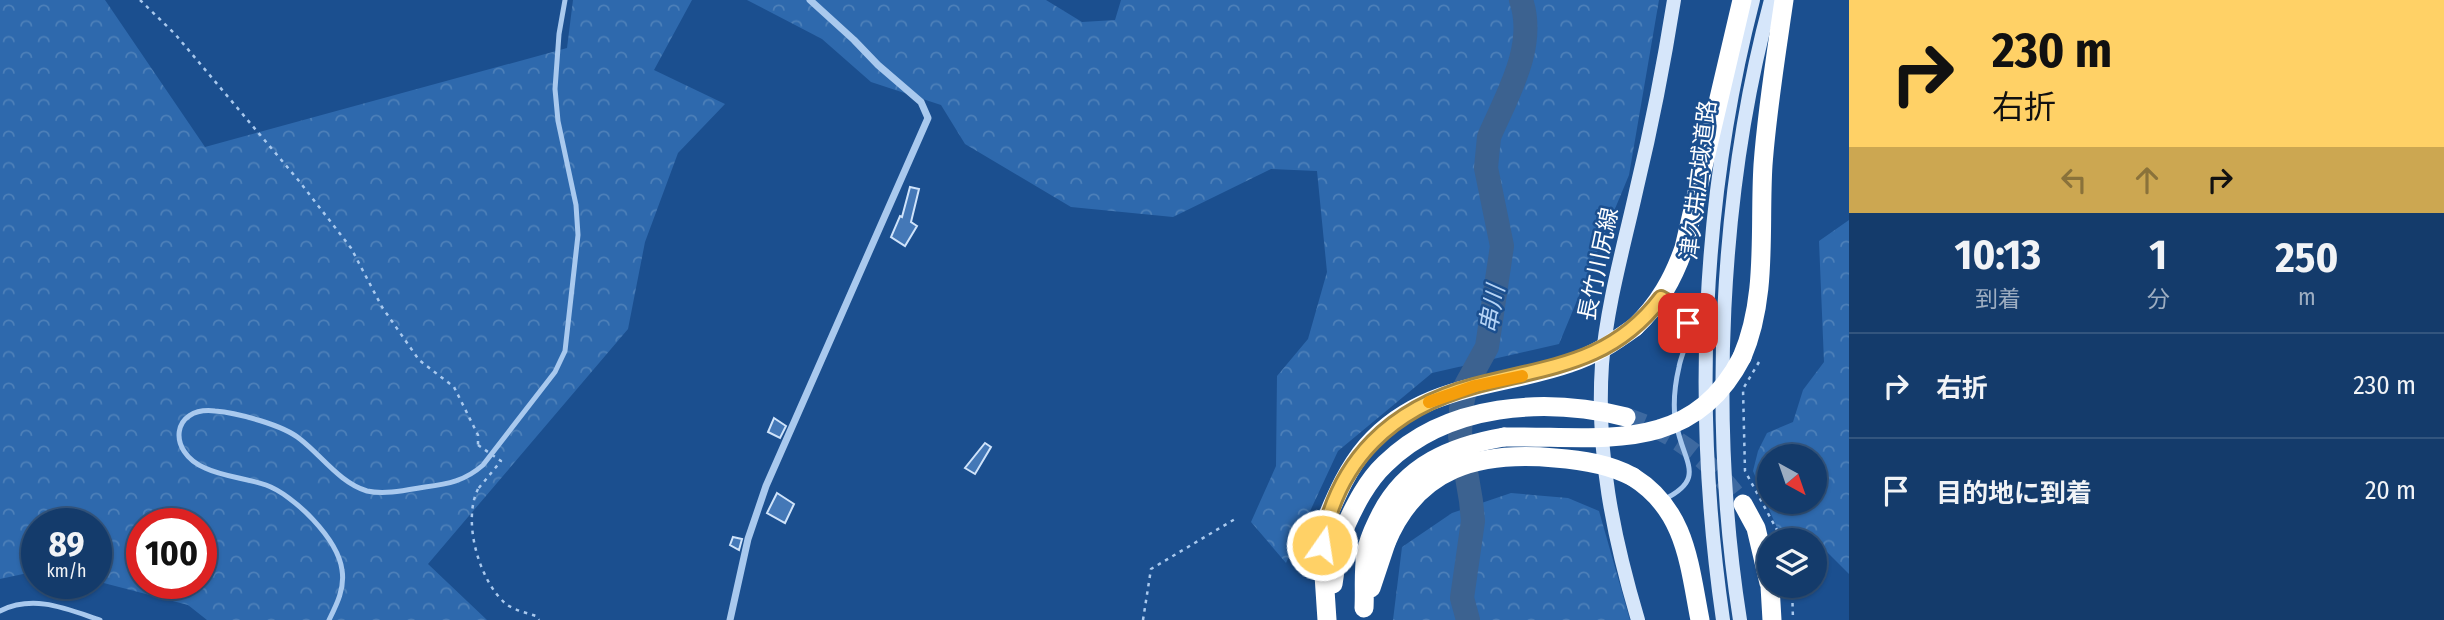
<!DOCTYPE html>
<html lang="ja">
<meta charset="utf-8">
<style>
:root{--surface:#143b6b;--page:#1d4271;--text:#f1f3f6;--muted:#9dadc1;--line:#33557e}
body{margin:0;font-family:"Fira Sans Condensed","Noto Sans JP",sans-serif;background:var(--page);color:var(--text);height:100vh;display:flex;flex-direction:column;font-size:26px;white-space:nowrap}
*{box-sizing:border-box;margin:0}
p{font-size:23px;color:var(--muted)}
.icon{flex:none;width:38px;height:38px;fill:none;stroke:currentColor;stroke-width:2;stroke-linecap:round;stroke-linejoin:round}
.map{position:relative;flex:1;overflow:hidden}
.sheet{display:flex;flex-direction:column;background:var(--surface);width:595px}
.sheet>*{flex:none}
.top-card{background:#ffd166;color:#111;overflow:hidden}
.needle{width:46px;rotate:140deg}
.controls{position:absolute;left:1757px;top:444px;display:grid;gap:14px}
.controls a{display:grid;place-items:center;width:70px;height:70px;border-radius:50%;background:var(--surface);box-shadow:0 2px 5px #0004,0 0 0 2px var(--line);font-size:35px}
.speed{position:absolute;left:21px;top:508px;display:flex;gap:14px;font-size:35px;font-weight:700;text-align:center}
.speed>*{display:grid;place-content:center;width:91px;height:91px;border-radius:50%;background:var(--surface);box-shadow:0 2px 5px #0004,0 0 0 2px var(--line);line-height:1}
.speed small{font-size:18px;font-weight:400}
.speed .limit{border:10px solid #d22;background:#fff;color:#111}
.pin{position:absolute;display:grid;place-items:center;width:60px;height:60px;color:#fff;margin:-30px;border-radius:14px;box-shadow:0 4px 10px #0006}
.me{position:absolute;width:77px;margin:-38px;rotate:13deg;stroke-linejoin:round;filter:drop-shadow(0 0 5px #0008)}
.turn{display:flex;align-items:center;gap:24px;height:147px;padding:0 28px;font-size:32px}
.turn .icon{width:91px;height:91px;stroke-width:2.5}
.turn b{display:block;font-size:49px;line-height:60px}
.lanes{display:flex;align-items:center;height:66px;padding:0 28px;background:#0003;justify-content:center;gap:35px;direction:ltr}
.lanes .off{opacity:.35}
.eta{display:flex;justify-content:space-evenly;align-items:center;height:119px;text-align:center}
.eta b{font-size:42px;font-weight:700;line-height:49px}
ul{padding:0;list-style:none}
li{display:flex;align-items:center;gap:21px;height:105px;padding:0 28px;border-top:2px solid var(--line)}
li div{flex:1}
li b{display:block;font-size:26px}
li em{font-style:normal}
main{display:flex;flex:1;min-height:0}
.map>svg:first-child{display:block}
.forest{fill:url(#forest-crowns);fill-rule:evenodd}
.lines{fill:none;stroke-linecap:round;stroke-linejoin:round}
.river{stroke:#3c6290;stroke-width:24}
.building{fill:#4478b7;stroke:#cfe3fa;stroke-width:2}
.motorway-tunnel{stroke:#3d69a0;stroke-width:19;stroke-dasharray:19 10;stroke-linecap:butt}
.path{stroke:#a9c9ee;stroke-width:2.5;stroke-dasharray:3.5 5;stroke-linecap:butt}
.service{stroke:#a9c9ee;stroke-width:5}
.minor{stroke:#a9c9ee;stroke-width:7}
.secondary{stroke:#d6e6fa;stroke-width:14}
.motorway{stroke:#fff;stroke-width:19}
.path-bridge{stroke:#a9c9ee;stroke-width:2.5;stroke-dasharray:3.5 5;stroke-linecap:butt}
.motorway-bridge{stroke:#fff;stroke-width:19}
.route-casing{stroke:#a68842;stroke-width:18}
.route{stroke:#ffd166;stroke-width:12}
.slow{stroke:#f59e0b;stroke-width:12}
.labels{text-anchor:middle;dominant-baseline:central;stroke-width:5;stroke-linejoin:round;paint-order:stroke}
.street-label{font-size:23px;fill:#fff;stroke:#1b4f8f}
.water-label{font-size:24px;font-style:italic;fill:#b5d3f5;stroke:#1b4f8f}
</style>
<main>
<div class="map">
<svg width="1849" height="620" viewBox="0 0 1849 620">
<defs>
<pattern id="forest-crowns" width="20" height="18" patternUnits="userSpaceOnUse" patternTransform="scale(1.75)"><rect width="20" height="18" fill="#2e69ad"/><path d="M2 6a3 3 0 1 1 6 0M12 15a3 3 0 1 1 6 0" fill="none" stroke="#4d80b9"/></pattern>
</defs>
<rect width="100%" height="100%" fill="#1b4f8f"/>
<path class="forest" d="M0 0H105L205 147 567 48 573 0H692L654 70 725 104 678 153 645 242 628 329 428 564 487 620H207L188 605 96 581V523H37V571L0 579ZM142 523H201V583H142Z
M747 0H1046L1082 22 1115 20 1121 0H1659L1629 175 1559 344 1432 373 1338 451 1286 563 1251 522 1276 466 1277 376 1308 339 1327 272 1317 171 1271 169 1173 217 1071 207 965 144 941 105 871 82 822 39Z
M1849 220V574L1820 545 1815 544V541L1796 539 1777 528 1753 471 1758 451 1767 433 1793 422 1803 390 1824 362 1819 241ZM1769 457H1815V502H1769Z
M1511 493 1568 498 1599 511 1630 620H1393L1402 547 1452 513Z"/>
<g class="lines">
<path class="river" d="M1468 620 1462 598 1473 521 1471 501 1460 436 1461 409 1466 385 1487 347 1502 246 1486 168 1489 137C1507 95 1537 46 1521 0"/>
</g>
<path class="building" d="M910 187 919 189 911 222 917 226 905 246 891 237 900 216 902 217Z
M774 418 786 426 780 438 768 432Z
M985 443 991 447 975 474 965 468Z
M777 493 794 504 785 523 767 513Z
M733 537 742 539 739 550 730 545Z"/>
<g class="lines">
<path class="motorway-tunnel" d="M1626 417C1676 433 1712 462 1743 504"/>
<path class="path" d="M140 0 175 34 299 181 351 248 382 307 419 360 454 387 478 435V445
M1759 362 1743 389 1745 471 1783 541
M478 489C462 521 479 581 506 604 514 610 527 613 536 616L539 620
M1792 586 1793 620
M1143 620 1151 569 1235 519"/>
<path class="service" d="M1664 299C1673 305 1684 313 1687 323 1692 336 1681 354 1679 367 1675 384 1673 400 1675 418
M1663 500C1707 479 1684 463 1677 427
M0 611C34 594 67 609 100 620
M329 620C337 604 345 588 342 570 338 539 294 495 266 485 246 478 224 477 205 468 167 452 171 406 215 411 238 413 283 425 300 439 322 456 340 483 367 491 385 495 407 490 425 487 448 484 465 481 483 465L555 372 565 351 578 235 576 205 558 121 555 89 559 34 565 0"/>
<path class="minor" d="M730 620 748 539 766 486 928 118 921 102 878 65 854 40 810 0"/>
<path class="secondary" d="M1638 620C1613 536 1596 453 1602 364 1607 304 1624 246 1637 187 1652 125 1664 63 1674 0
M1723 620C1693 414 1701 202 1753 0
M1740 620C1709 424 1719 192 1771 0"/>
<path class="motorway" d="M1635 327C1659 304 1673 279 1684 248L1742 0
M1742 357C1768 297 1759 229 1763 165 1767 110 1776 55 1784 0
M1633 477C1686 510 1689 564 1700 620
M1743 504 1756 528 1769 583
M1326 520 1322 545 1327 620
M1333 584 1338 550 1345 527
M1770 586 1772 620
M1371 588 1386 543
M1364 608C1365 591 1363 572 1366 554 1368 540 1375 526 1381 514 1406 465 1452 446 1504 437"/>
<path class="path-bridge" d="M478 445 501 461 478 489"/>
<path class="motorway-bridge" d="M1504 437C1597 435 1691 457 1742 357
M1326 520C1337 494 1348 468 1367 446 1422 383 1498 388 1570 363 1595 355 1614 342 1635 327
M1345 527C1355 505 1367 481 1385 464 1447 403 1545 397 1626 417
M1386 543C1417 467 1479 451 1555 458 1582 460 1609 464 1633 477"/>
</g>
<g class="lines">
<defs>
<path id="route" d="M1322 545C1337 460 1392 408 1474 386 1549 366 1611 364 1661 298L1673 305 1688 323"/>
</defs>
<use href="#route" class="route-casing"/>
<use href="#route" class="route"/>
<path class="slow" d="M1429 402 1475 386 1522 376"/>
</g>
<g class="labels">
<g class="street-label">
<text transform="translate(1698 180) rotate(-83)">津久井広域道路</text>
<text transform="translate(1598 264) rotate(-78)">長竹川尻線</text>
</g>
<g class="water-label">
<text transform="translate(1492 309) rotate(-80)">串川</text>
</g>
</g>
</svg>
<div class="controls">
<a><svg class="needle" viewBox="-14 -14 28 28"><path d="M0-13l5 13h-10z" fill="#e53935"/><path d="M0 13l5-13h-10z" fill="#9dadc1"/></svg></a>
<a><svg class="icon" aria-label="layers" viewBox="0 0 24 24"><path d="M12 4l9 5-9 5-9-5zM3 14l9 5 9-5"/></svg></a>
</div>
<div class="speed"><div>89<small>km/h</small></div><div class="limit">100</div></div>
<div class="pin" style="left:1688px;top:323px;background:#d93025"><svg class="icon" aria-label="arrive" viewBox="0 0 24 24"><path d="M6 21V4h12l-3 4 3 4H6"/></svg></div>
<svg class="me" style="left:1322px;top:545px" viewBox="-20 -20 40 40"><circle r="17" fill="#ffd166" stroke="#fff" stroke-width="3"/><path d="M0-11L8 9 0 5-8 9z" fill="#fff"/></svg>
</div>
<section class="sheet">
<div class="top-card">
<div class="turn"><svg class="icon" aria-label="right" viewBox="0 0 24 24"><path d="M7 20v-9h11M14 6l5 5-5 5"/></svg><div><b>230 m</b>右折</div></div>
<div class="lanes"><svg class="icon off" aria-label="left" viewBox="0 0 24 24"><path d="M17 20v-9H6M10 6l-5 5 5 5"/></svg><svg class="icon off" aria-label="ahead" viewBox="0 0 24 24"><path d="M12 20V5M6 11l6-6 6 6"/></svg><svg class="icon" aria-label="right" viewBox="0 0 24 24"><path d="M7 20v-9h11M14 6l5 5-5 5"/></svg></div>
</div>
<div class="eta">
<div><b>10:13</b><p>到着</p></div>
<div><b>1</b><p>分</p></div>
<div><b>250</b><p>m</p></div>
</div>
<ul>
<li><svg class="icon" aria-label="right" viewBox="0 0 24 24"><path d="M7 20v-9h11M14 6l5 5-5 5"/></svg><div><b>右折</b></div><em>230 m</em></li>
<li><svg class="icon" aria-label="arrive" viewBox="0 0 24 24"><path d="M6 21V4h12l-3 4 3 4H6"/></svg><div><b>目的地に到着</b></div><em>20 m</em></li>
</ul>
</section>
</main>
